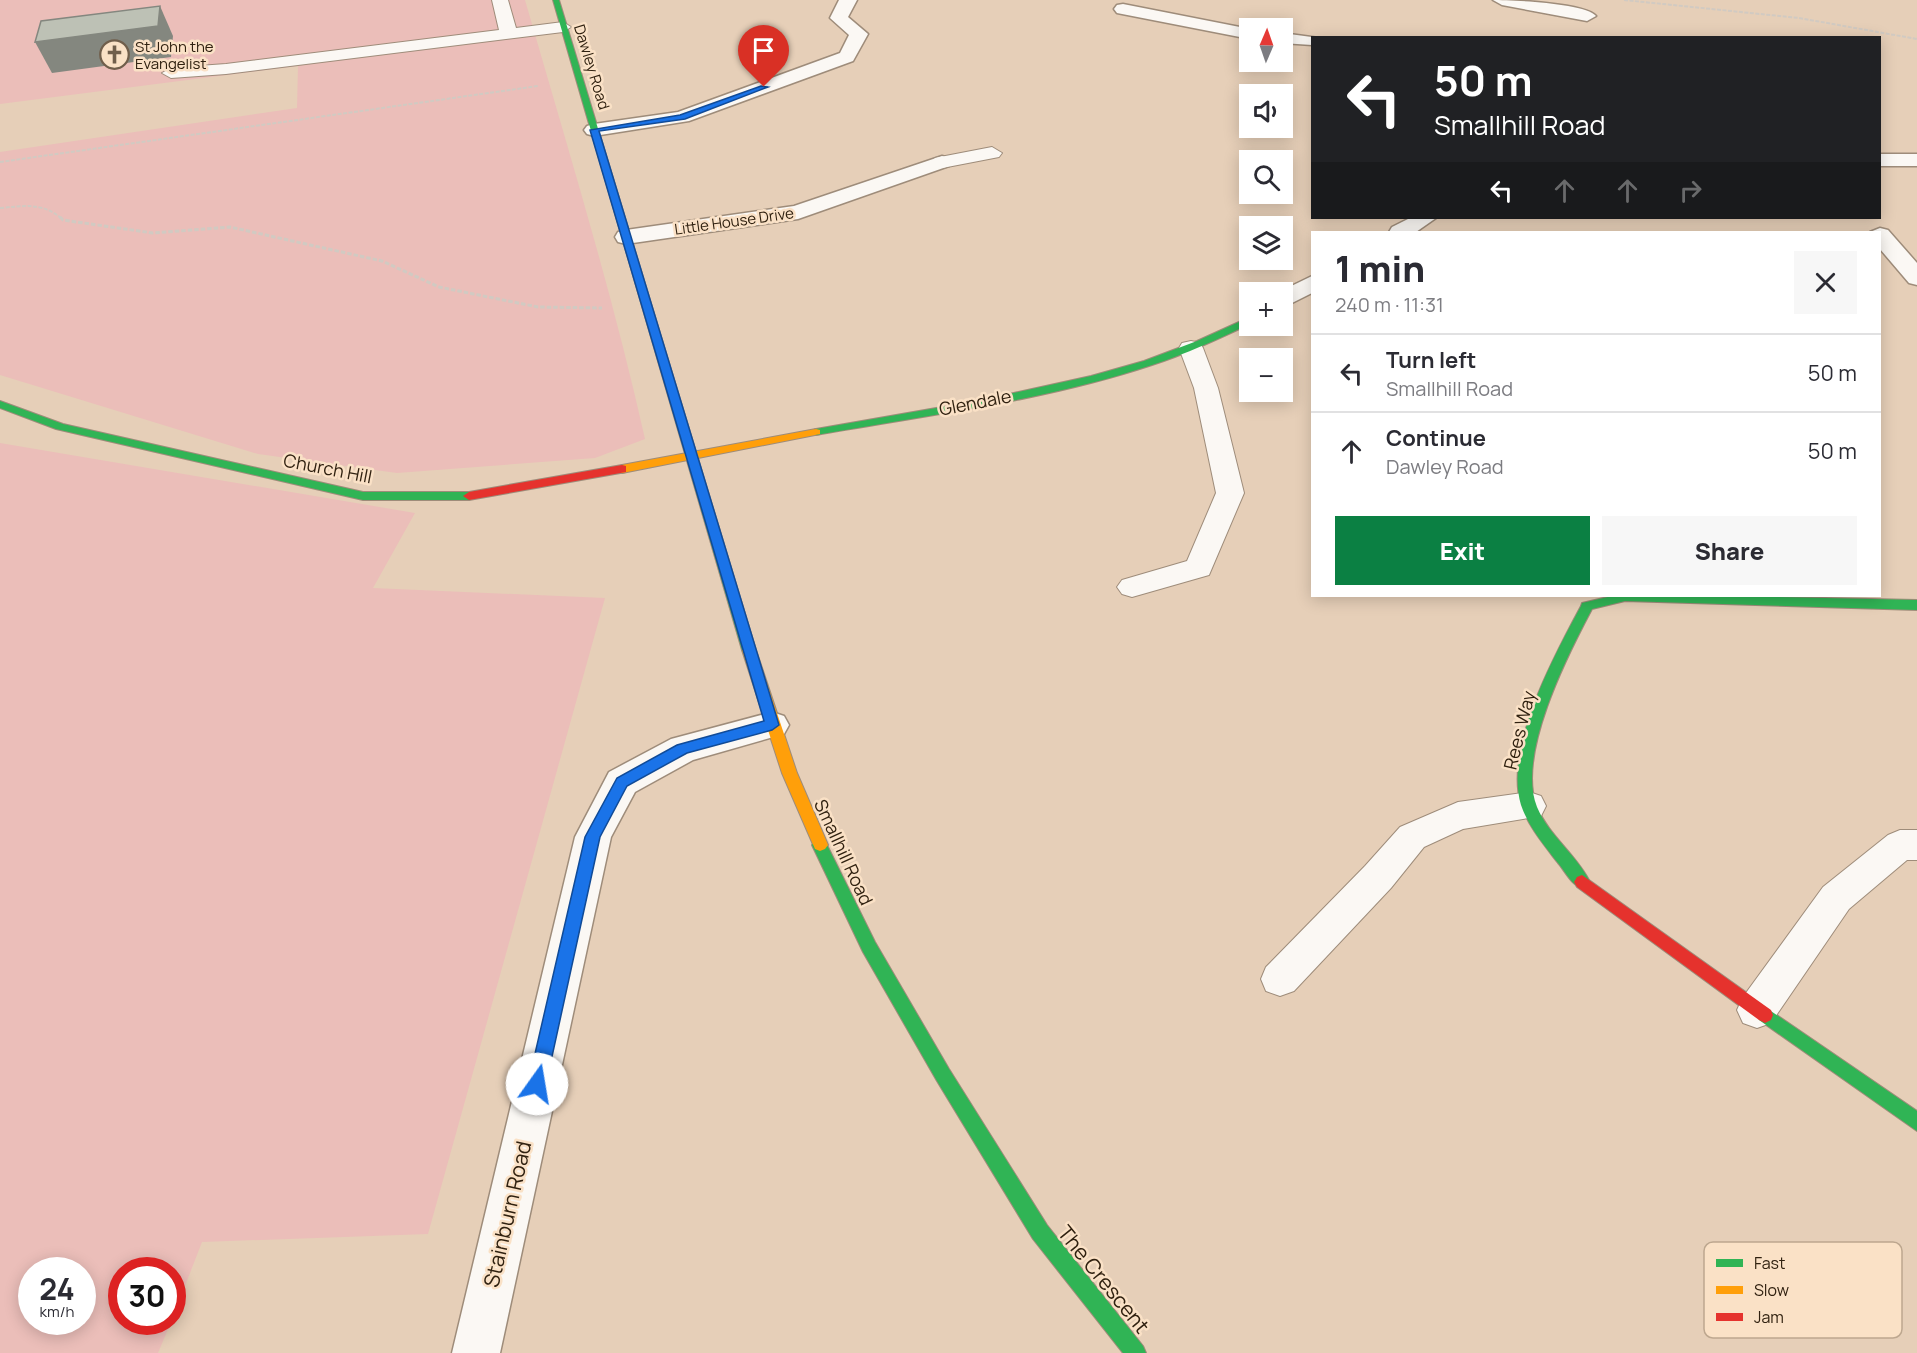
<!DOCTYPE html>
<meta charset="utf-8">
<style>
:root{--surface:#fff;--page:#f7f7f7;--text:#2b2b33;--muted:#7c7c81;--line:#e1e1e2;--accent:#0b8043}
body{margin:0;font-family:Manrope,sans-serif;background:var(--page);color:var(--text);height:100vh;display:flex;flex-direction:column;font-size:22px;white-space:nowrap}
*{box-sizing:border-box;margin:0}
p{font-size:20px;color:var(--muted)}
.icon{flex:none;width:33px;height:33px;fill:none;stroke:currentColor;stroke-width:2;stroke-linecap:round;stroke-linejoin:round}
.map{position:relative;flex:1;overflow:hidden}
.drawer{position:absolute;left:1311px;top:231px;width:570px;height:366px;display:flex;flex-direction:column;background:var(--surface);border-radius:0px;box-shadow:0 3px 15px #0003}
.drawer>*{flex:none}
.guide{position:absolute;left:1311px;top:36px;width:570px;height:183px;border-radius:0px;box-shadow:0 3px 15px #0003;background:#202124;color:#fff;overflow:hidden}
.needle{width:39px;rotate:2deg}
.tools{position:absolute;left:1239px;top:18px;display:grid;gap:12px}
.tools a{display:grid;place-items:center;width:54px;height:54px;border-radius:0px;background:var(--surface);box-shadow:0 3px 15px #0003;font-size:30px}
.speed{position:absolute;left:18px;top:1257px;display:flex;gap:12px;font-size:30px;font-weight:700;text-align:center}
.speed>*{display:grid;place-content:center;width:78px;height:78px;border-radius:50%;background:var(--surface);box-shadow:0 3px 15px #0003;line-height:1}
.speed small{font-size:15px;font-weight:400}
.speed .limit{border:9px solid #d22;background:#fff;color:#111}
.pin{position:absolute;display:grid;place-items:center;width:51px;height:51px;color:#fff;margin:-62px -26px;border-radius:50% 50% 50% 0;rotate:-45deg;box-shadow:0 0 6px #0007}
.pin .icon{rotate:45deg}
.me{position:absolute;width:66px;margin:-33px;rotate:13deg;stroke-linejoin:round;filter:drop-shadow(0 0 4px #0008)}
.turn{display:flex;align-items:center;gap:21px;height:126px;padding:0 24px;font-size:27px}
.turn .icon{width:78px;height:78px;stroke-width:2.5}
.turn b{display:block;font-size:42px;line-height:51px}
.lanes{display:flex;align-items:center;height:57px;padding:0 24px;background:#0003;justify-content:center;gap:30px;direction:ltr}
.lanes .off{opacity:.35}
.round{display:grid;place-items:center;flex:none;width:63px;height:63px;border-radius:0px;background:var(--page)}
.overview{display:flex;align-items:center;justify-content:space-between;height:102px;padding:0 24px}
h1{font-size:36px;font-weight:800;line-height:45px}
.action{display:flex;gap:12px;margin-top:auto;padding:12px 24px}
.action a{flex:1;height:69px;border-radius:0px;background:var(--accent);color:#fff;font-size:24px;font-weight:800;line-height:69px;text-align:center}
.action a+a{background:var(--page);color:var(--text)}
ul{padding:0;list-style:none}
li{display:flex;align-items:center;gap:18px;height:78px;padding:0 24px;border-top:2px solid var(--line)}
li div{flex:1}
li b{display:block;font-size:22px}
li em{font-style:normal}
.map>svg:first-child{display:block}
.green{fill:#ebbeb9;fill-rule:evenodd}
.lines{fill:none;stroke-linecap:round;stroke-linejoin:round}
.lane-casing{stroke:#9e8c7a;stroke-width:2}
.street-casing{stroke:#9e8c7a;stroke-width:3}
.fast-casing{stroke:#9e8c7a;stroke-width:2}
.slow-casing{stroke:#9e8c7a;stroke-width:2}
.jam-casing{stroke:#9e8c7a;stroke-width:2}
.path-far1{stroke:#d1cac2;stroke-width:2;stroke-dasharray:4 1.5;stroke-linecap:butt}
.path{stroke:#d1cac2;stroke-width:3;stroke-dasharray:4.5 2;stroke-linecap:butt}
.lane{fill:#fbf8f4;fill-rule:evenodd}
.street{fill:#fbf8f4;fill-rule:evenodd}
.fast{fill:#30b455;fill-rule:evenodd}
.slow{fill:#ff9f0a;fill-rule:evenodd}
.jam{fill:#e5322d;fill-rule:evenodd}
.shaded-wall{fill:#84877f}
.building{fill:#bdc1b5;stroke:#84877f;stroke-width:1.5}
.route{fill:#1a73e8;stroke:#114b97;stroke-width:1.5}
.labels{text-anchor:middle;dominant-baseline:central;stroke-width:5;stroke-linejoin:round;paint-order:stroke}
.far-poi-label{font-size:15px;fill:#302110;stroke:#fae1c6;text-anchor:start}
.far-street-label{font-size:15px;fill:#302110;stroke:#fae1c6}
.street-label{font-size:18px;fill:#302110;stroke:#fae1c6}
.near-street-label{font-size:21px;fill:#302110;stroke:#fae1c6}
.key{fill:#fae1c6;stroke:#bda78f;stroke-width:1.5}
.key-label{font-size:16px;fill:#302110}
</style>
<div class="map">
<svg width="1917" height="1353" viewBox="0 0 1917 1353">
<rect width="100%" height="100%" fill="#e6cfb8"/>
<path class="green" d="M0 0H525C567 146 612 291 645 439L595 458 397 473 258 454 0 375V152L297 108 298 66 0 104Z
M0 443 415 513 373 588 605 598 428 1234 202 1242 173 1317 172 1270H122V1322H171L158 1353H0ZM32 1270H82V1322H32Z"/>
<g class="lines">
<defs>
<path id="lane" d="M492 0H508L516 28 563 22 571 27 563 32 226 74 171 78 162 73 171 68 226 64 499 30Z
M992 147 1002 153 999 157 942 168 935 166 932 162 935 158Z
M1191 341 1200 343 1203 348 1218 388 1244 493 1209 575 1132 597 1122 594 1117 587 1122 580 1187 561 1216 493 1194 388 1179 348 1182 343Z
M1529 792 1541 796 1546 806 1541 816 1463 829 1424 847 1391 888 1294 991 1280 996 1266 991 1261 979 1266 967 1365 866 1400 827 1458 802Z
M1900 830H1917V860H1907L1849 909 1771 1023 1757 1028 1743 1023 1737 1010 1743 997 1823 887 1888 835Z"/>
<path id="street" d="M839 0H857L848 17 868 34 853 61 689 121 594 136 587 134 584 130 587 126 594 124 678 112 840 53 849 35 830 18Z
M1493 0C1511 0 1586 3 1596 16L1587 21 1502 5Z
M1123 4 1250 29V39L1117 13 1114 9 1117 5Z
M1282 33 1319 38H1312V45L1282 43Z
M1880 154H1917V166H1880Z
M942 156 949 158 952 162 949 166 798 219 626 244 618 242 615 237 618 232 626 230 794 206Z
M1410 218H1436L1416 232H1389L1392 227Z
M1880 228 1888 230 1917 263V285L1909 283 1880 249V232H1870Z
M1312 276V293L1282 308V292H1279Z
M772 712 784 716 789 725 784 734 693 760 635 792 611 837 500 1353H452L575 837 609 772 671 739Z"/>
<path id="fast" d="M553 0H559L756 650 754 653H744L742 650Z
M1250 317V324C1218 339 1186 354 1152 365 1044 401 928 415 816 435L810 432 816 429 982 400 1091 376 1144 361 1197 341Z
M0 401 63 424 363 492H469L475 496 469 500H363L56 429 0 408Z
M1612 596H1734L1917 600V610L1625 601 1592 609C1567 656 1516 756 1537 807 1549 836 1577 855 1590 882L1587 887C1574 891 1566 872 1558 863 1545 846 1528 826 1521 805 1504 748 1554 656 1581 606L1582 603Z
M820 839 825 841 875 942 949 1069 1047 1225 1143 1346 1146 1353H1123L1033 1239 937 1081 863 952 812 845 815 841Z
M1765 1007 1917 1111V1131L1759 1020 1757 1015 1759 1010Z"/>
<path id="slow" d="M816 429 820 430V434L622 473 616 469 622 465Z
M749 645 756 650 797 773 828 845 825 849 820 851 815 849 782 773 742 650Z"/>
<path id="jam" d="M622 465 626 466V472L469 500 463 496 469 492Z
M1582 875 1771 1010 1773 1015 1771 1020 1765 1023 1759 1020 1577 887 1574 882 1577 877Z"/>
</defs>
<use href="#lane" class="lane-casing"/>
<use href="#street" class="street-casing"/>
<use href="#fast" class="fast-casing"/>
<use href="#slow" class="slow-casing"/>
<use href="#jam" class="jam-casing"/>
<path class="path-far1" d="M1624 0 1799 18 1917 39
M0 162 538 86
M0 208C24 206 43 202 62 219"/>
<path class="path" d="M60 217 63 220 153 233 230 227 382 261 439 287 538 307 602 308"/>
<use href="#lane" class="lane"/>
<use href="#street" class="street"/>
<use href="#fast" class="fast"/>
<use href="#slow" class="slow"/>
<use href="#jam" class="jam"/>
</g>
<path class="shaded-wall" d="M160 6 173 36 171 57 52 73 35 42Z"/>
<path class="building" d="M160 6 158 26 35 42 41 21Z"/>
<path class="route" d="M761 86 768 87 685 119 599 131 779 725 772 730 687 753 627 786 600 837 546 1084 543 1090 537 1092 530 1090 528 1084 585 837 617 778 677 745 764 721 590 130 680 115Z"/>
<defs>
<symbol id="church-ring" viewBox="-11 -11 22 22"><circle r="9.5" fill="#fae1c6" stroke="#705e4b" stroke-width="1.5"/><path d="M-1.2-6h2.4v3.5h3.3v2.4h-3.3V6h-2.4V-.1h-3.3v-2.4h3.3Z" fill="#705e4b"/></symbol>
</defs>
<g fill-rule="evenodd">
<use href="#church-ring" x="98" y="38" width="33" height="33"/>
</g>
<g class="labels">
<g class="far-poi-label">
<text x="135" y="46">St John the<tspan x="135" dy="17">Evangelist</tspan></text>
</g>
<g class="far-street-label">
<text transform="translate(592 67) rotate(73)">Dawley Road</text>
<text transform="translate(734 221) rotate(-8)">Little House Drive</text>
</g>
<g class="street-label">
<text transform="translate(975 402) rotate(-11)">Glendale</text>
<text transform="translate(328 468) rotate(11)">Church Hill</text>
<text transform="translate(1519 730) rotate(-76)">Rees Way</text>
<text transform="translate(844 852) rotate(65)">Smallhill Road</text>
</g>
<g class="near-street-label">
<text transform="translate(507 1214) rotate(-77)">Stainburn Road</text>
<text transform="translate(1104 1279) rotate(51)">The Crescent</text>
</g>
</g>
<rect x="1704" y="1242" width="198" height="96" rx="9" class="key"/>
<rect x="1716" y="1259" width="27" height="8" fill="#30b455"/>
<rect x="1716" y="1286" width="27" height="8" fill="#ff9f0a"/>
<rect x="1716" y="1313" width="27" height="8" fill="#e5322d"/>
<g class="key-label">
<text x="1754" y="1269">Fast</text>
<text x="1754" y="1296">Slow</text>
<text x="1754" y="1323">Jam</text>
</g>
</svg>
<div class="tools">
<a><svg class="needle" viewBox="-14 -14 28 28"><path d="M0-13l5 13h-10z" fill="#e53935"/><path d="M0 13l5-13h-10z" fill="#7c7c81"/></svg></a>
<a><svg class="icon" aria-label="sound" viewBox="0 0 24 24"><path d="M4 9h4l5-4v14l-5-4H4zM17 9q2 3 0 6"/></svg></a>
<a><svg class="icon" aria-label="search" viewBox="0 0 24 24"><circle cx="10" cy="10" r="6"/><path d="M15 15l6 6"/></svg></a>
<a><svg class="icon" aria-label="layers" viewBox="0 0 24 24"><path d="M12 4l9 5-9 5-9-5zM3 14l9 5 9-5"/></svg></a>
<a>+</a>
<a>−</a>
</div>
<div class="speed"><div>24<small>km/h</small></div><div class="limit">30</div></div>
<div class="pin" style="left:764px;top:87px;background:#d93025"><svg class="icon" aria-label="arrive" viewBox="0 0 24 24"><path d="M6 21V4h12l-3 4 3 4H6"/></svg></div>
<svg class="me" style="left:537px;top:1084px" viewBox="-20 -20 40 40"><circle r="19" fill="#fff"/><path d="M0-13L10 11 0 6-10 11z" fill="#1a73e8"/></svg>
<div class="guide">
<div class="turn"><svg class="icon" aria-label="left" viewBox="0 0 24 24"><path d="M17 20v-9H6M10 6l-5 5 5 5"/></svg><div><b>50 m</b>Smallhill Road</div></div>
<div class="lanes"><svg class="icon" aria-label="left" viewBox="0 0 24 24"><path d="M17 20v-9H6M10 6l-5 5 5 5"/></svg><svg class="icon off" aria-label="ahead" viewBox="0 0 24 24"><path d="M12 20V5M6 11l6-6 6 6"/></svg><svg class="icon off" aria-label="ahead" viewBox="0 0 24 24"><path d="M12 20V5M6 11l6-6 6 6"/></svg><svg class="icon off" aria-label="right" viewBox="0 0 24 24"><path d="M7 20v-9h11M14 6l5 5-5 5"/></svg></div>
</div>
<section class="drawer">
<div class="overview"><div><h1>1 min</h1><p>240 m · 11:31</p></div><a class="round"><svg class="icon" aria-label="close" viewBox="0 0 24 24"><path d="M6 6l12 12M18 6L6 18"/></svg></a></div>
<ul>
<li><svg class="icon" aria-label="left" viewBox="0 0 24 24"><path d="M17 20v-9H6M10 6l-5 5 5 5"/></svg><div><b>Turn left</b><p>Smallhill Road</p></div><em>50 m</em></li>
<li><svg class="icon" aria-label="ahead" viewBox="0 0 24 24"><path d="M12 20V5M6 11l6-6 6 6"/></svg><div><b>Continue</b><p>Dawley Road</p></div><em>50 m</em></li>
</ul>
<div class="action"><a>Exit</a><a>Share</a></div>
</section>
</div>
